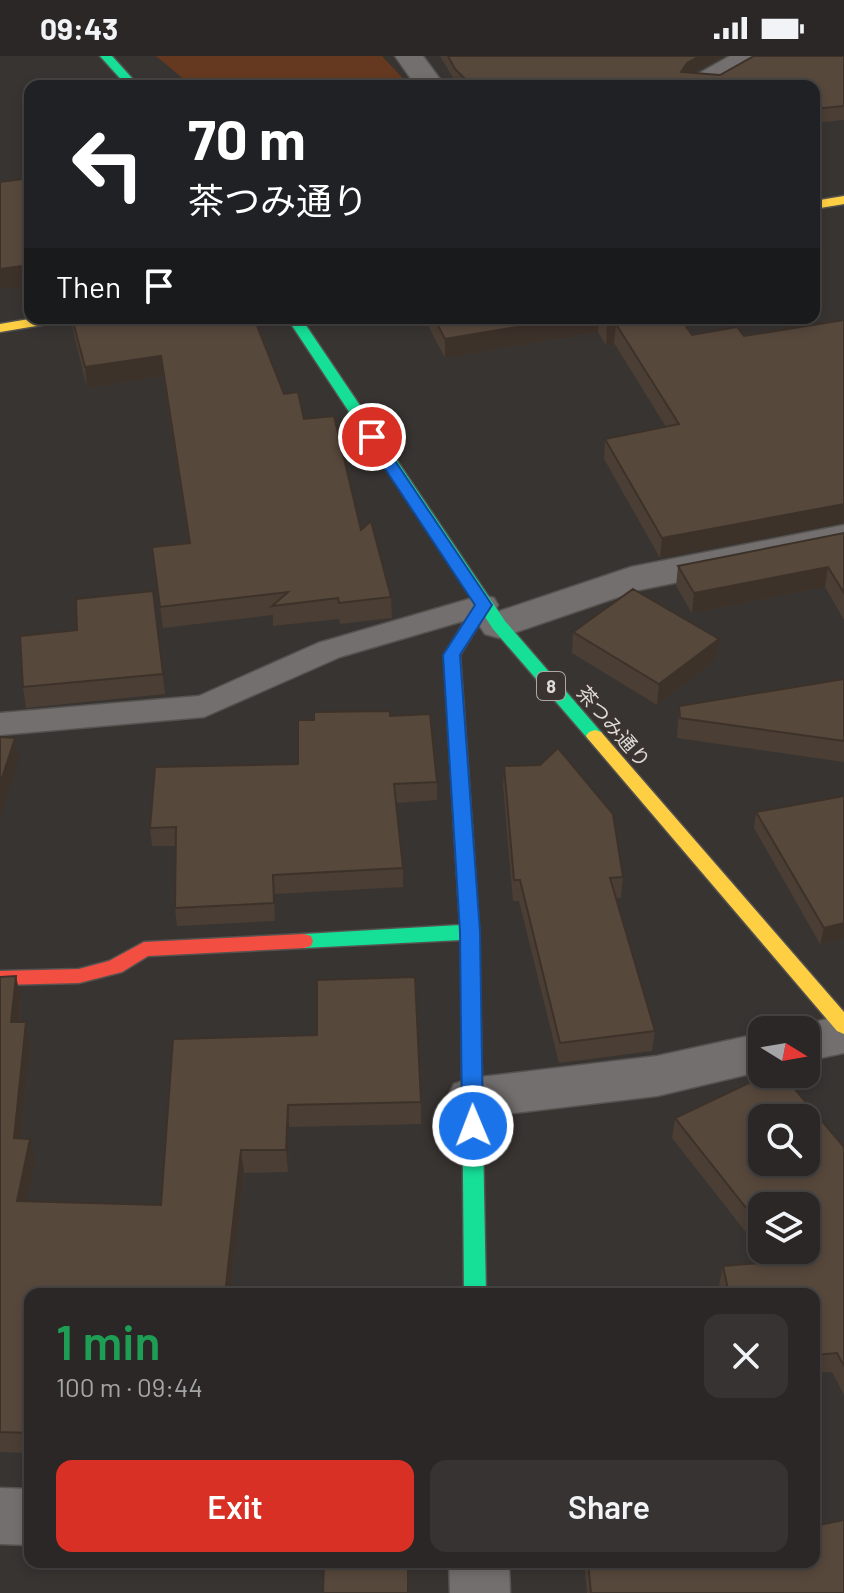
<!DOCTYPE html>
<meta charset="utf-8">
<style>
:root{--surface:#2a2726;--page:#363332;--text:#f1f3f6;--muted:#a5a5a7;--line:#464443;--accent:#d93025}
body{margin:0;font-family:Barlow,"Noto Sans JP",sans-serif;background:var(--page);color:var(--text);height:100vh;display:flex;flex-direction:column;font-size:30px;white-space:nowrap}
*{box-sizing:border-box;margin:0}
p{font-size:26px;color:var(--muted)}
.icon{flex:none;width:44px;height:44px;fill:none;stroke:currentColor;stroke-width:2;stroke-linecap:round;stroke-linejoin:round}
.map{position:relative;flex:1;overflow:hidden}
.details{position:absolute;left:24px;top:1232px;width:796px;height:280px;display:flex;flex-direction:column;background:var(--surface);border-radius:16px;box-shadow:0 4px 12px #0003,0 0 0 2px var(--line)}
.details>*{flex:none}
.hud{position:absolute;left:24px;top:24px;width:796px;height:244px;border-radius:16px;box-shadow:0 4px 12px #0003,0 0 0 2px var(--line);background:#202124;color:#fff;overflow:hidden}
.needle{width:52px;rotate:101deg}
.controls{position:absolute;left:748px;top:960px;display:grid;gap:16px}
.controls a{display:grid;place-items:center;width:72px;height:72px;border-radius:16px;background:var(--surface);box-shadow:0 4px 12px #0003,0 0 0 2px var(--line);font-size:40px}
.pin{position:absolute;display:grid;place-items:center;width:68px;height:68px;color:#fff;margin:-34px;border:4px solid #fff;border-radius:50%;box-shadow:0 2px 8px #0007}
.me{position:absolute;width:88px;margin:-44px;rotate:359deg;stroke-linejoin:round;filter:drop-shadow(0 0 6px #0008)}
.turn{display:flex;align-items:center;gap:28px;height:168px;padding:0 32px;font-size:36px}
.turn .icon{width:104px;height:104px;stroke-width:2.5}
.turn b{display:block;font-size:56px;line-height:68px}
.then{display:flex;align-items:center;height:76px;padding:0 32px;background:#0003;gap:16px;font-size:30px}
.round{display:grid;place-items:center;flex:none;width:84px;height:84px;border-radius:16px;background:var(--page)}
.head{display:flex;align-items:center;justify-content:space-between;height:136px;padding:0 32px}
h1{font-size:48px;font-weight:600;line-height:60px;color:#1e9e55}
.button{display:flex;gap:16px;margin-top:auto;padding:16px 32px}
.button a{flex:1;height:92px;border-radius:16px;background:var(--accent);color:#fff;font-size:32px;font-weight:600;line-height:92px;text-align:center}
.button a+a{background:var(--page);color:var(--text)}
.status{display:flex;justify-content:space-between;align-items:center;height:56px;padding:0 40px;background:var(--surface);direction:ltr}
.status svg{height:22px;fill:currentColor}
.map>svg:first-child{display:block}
.green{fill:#64391f}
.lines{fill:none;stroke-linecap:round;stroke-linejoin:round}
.lane-casing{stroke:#55524f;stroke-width:3}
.street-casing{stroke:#55524f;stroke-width:3}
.fast-casing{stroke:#55524f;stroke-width:3}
.slow-casing{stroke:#55524f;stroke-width:3}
.jam-casing{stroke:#55524f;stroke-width:3}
.lane{fill:#726f6e;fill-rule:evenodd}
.street{fill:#726f6e;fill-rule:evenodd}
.fast{fill:#16e098;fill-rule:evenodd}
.slow{fill:#ffcf43;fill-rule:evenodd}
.jam{fill:#f24e42;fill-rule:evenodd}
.wall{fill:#4b3e34;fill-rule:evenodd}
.shaded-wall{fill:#3d322a}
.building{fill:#57483c;stroke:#3d322a;stroke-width:2;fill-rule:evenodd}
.route{fill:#1a73e8;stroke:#114b97;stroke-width:2}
.labels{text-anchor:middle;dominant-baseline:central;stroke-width:6;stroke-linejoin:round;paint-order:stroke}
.shield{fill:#3a3330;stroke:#aca7a4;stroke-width:2}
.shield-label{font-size:18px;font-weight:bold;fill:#ddd9d6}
.street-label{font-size:20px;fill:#ddd9d6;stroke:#3a3330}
</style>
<div class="status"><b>09:43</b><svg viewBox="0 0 49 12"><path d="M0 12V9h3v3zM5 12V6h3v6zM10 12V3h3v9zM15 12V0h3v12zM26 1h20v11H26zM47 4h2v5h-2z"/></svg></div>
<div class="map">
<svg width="844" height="1537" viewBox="0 0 844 1537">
<rect width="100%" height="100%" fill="#383432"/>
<path class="green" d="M156 0H382L410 30H192Z"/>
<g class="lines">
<defs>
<path id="lane" d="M483 539 494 542 498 549 494 556 340 601 204 661 0 679V657L199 640 318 587Z"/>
<path id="street" d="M395 0H423L445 30H416Z
M730 0H765L761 6 718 30H683L687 24Z
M844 469V493L639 534 499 582 485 578 479 569 485 560 631 511Z
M844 959V997L806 1005V974L789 972Z
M762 977V1015L657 1040 472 1062 454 1056 447 1042 454 1028 472 1022 657 1000Z
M0 1432 30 1433V1489L0 1488Z
M449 1506H509L510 1537H450Z"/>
<path id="fast" d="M100 0H112L139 30H127Z
M287 262H301L505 565 601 676 604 680 601 684H589L493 573Z
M463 764 472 770 479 876 486 1238H464L461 884 304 892 297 890 295 885 297 880 304 878 460 869 454 770Z"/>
<path id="slow" d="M844 140V148L814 153V145Z
M35 262H67L60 266 0 276V268Z
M483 544 491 549 460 599 472 770 463 776 454 770 444 599 477 545Z
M595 674 601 676 844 956V978L837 975 589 684 586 680 589 676Z"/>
<path id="jam" d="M304 878 311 880 313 885 311 890 304 892 148 900 122 916 79 927 0 929V915L79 913 109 905 144 886Z"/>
</defs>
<use href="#lane" class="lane-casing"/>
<use href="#street" class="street-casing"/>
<use href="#fast" class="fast-casing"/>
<use href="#slow" class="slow-casing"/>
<use href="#jam" class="jam-casing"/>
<use href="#lane" class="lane"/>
<use href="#street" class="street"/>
<use href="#fast" class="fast"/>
<use href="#slow" class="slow"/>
<use href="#jam" class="jam"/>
</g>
<path class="wall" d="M440 0H724L694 17 720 19 844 0V64L814 67V30H458Z
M70 262H254L284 338 304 363 361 474 391 541 392 562 340 568 339 563 273 570V559L163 572 152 491 189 487 163 320 87 332Z
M424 262H680L692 279 660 502 604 403 605 383 666 371 614 287 606 289 598 276 445 302Z
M844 477V564L825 531 692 557 676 530 678 510Z
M153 535 165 638 26 652 23 631 77 574Z
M573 576 716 603 657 649 572 597Z
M844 623V706L677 682 679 650Z
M390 660 437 726V744L396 747 403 812V831L274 838 275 865 177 870 175 852 176 790H152L150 772 298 708Z
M504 710 623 821 621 842H616L655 975 652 995 559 1007 519 845H513L503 730Z
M844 740V882L820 888 754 772 756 756Z
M0 921 21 943 19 966H26L30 988 21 1083 35 1105 27 1145 161 1149 173 983 421 1046V1068L289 1071 288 1116 244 1117 230 1238H30V1397L0 1396Z
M675 1062 844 1091V1339L832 1316 814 1317V1238H721L719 1229 723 1210 769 1206 672 1082ZM762 1150 806 1194H762Z
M584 1506H814L844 1537H587Z"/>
<path class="shaded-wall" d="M700 0H724L686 21 681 16 687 7Z
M30 209V229L0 233V213Z
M570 262H599L598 276 445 302V283Z
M616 268 614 287 606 289 607 269Z
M161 300 163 320 87 332 85 311Z
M844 448V467L660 502 662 482Z
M828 511 825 531 692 557 694 537Z
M719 583 716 603 657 649 659 628Z
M15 682 19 702 0 763V728Z
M844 867V882L820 888 824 872Z
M16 920 21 943 16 988 11 966Z
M26 966 30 988 19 1105 14 1082Z
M288 1049 289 1071 288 1116 286 1094Z
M30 1083 35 1105 23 1167 17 1145Z
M241 1094 244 1117 230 1238H225Z"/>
<path class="building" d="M448 0H700L687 7 681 16 720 19 754 0H844V50L814 53V30H472L455 13Z
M30 122V209L0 213V126Z
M72 262H254L284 338 298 336 304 363 334 360 361 474 371 465 391 541 339 547 338 542 272 550 288 536 160 551 152 491 190 487 161 300 85 311Z
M434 262H570L445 283Z
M602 262H680L692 279 737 271 744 280 844 264V448L662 482 605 383 679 368 616 268 607 269Z
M844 477V537L828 511 694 537 678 510Z
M633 533 719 583 659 628 573 576Z
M153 535 163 618 23 631 20 580 77 574 76 543Z
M844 623V685L680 662 679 650Z
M390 655V660L430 658 437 726 394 728 403 812 273 819 274 847 175 852 176 771 150 772 155 711 298 708V664H314V656Z
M0 681 15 682 0 728Z
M558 692 613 758 623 821 610 822 655 975 560 987 520 824H514L504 710 540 709Z
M844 740V867L824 872 756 756Z
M16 920 11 966H26L14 1082 30 1083 17 1145 161 1149 173 983 317 979V924L415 921 421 1046 288 1049 286 1094H241L225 1238H30V1377L0 1376V921Z
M768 1018H782L844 1091V1310L837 1297 814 1299V1238H729L723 1210 787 1205 779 1194H806V1150H762V1172L675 1062ZM762 1062H806V1106H762Z
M844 1464V1537H591L588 1506H814V1470Z
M324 1506H408V1537H323Z"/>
<path class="route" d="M372 377 377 378 492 549 460 599 480 876 483 1070 480 1076 473 1079 465 1076 462 1070 460 876 443 599 475 549 364 381Z"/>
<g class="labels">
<rect class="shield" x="537" y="616" width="28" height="28" rx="6"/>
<g class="shield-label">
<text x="551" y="630">8</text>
</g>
<g class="street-label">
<text transform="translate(614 670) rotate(49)">茶つみ通り</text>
</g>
</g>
</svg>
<div class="controls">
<a><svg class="needle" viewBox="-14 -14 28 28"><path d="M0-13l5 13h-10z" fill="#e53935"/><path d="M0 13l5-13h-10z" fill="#a5a5a7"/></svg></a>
<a><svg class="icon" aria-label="search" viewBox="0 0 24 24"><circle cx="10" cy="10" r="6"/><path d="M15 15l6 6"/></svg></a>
<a><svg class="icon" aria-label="layers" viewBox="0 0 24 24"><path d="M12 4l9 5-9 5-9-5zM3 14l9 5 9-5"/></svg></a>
</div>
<div class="pin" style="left:372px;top:381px;background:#d93025"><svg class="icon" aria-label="arrive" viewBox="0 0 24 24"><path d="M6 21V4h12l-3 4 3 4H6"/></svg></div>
<svg class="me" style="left:473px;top:1070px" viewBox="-20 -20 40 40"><circle r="17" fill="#1a73e8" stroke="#fff" stroke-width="3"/><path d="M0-11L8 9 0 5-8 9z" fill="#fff"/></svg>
<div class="hud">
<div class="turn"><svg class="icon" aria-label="left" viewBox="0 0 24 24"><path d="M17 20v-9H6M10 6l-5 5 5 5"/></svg><div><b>70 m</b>茶つみ通り</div></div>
<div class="then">Then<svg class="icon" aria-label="arrive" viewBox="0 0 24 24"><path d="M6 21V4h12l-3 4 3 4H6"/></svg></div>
</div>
<section class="details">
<div class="head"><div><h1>1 min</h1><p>100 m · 09:44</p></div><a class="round"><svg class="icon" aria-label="close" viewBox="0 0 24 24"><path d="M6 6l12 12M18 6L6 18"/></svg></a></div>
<div class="button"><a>Exit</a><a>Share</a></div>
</section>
</div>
